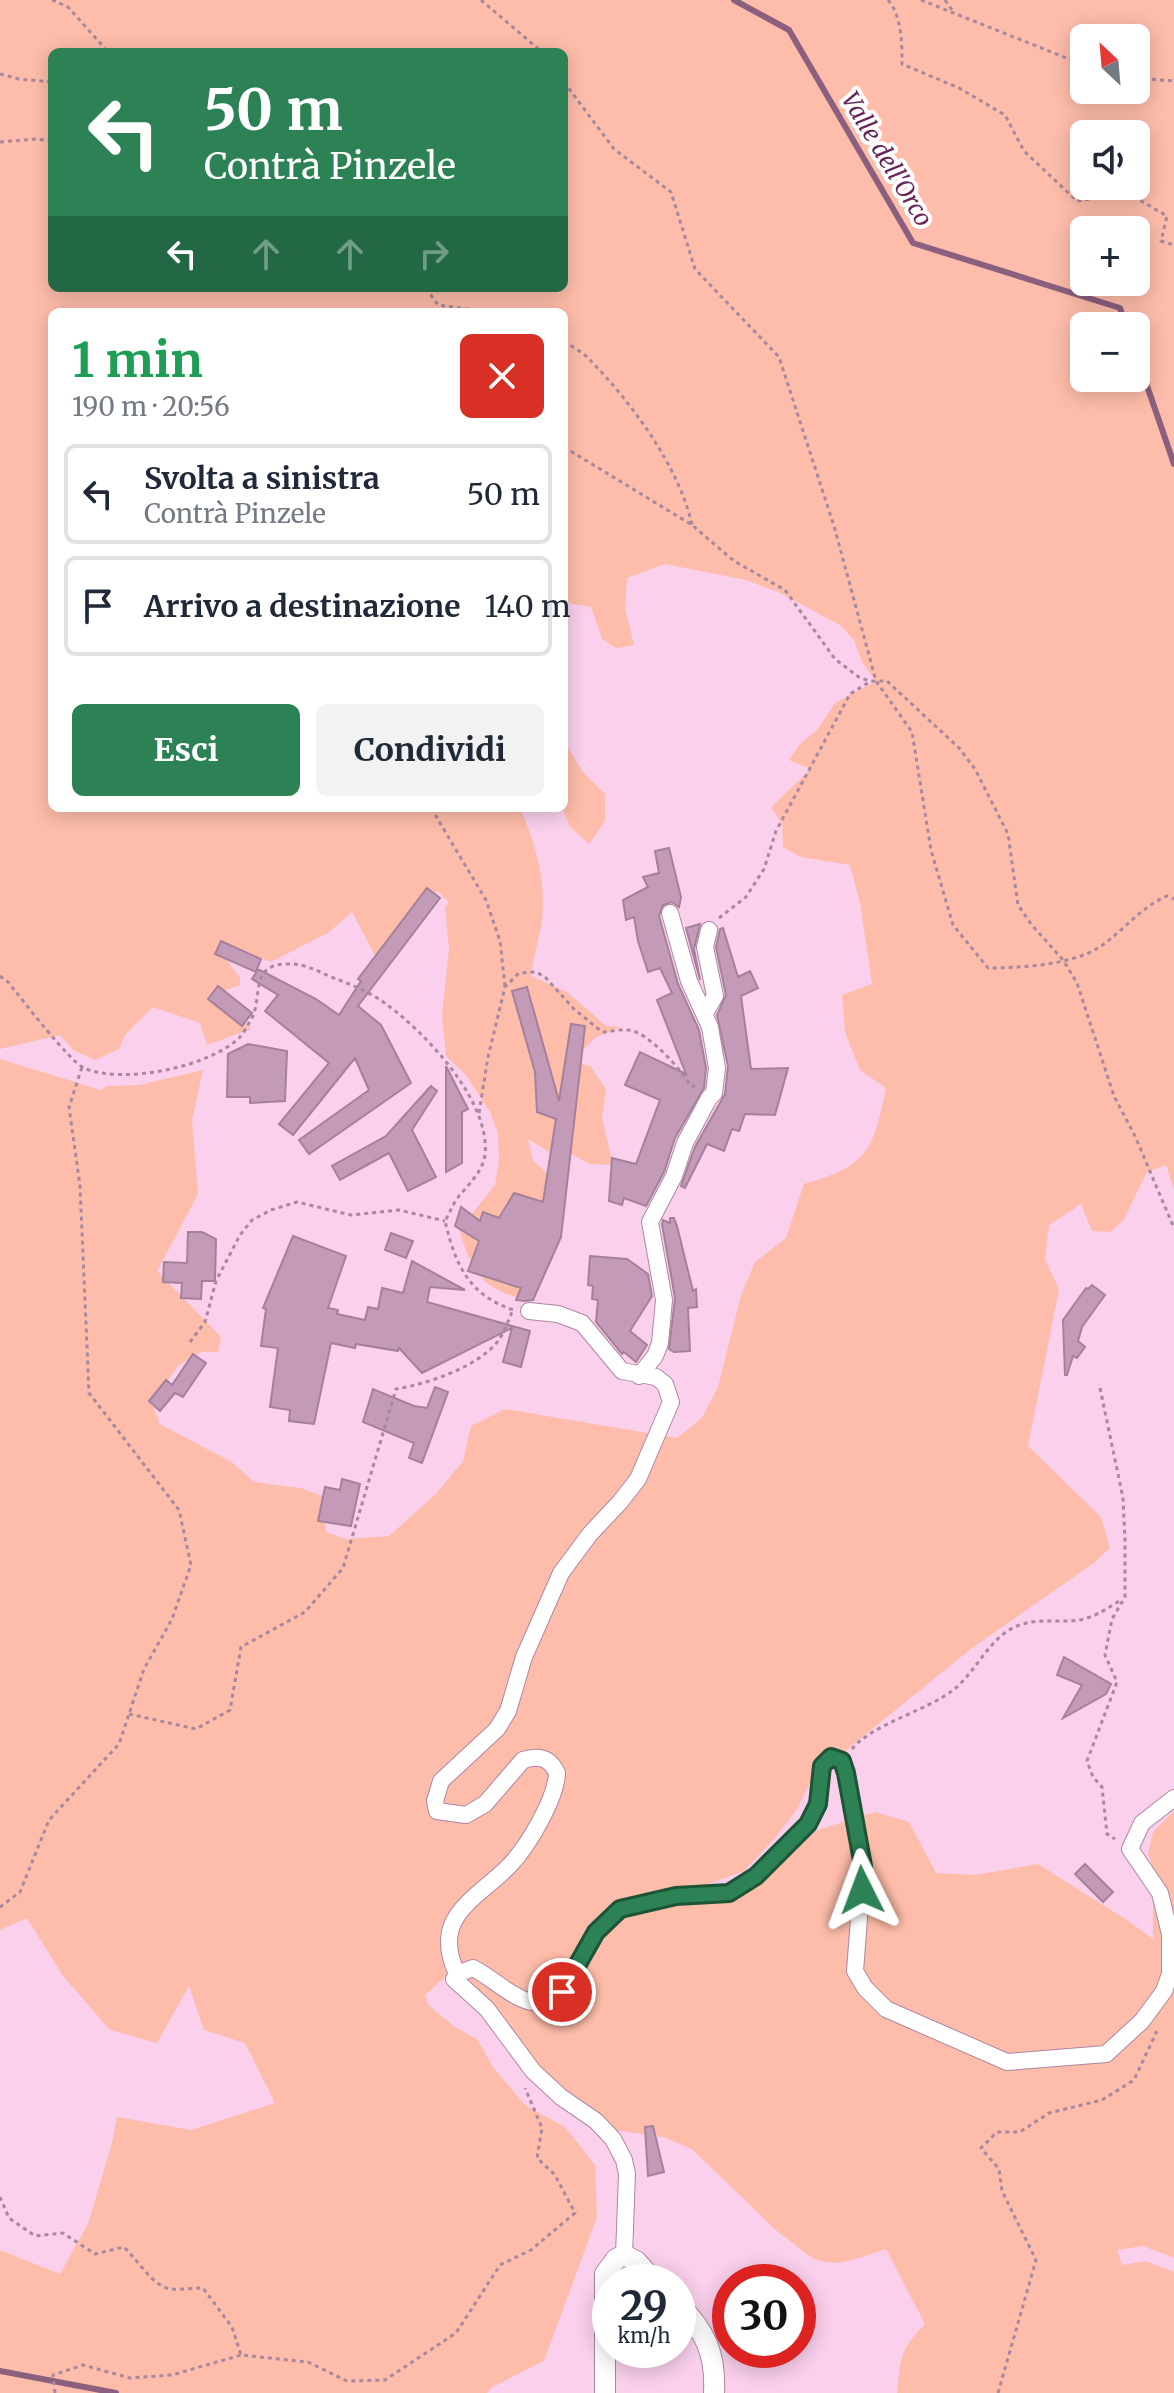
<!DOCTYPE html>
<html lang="it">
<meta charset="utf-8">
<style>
:root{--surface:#fff;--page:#f2f2f3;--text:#1f2937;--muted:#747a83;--line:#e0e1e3;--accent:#2c8255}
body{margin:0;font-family:Merriweather,serif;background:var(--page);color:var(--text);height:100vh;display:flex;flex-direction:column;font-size:30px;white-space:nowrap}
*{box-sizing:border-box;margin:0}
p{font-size:26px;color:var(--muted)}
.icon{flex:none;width:44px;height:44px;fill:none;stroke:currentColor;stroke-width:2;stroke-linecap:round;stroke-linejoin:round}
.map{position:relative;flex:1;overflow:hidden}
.panel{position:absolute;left:48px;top:308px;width:520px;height:504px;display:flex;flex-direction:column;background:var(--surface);border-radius:12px;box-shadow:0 4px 20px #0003}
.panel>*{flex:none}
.hud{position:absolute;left:48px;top:48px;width:520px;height:244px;border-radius:12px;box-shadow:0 4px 20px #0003;background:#2c8255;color:#fff;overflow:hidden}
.needle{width:52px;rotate:334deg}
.tools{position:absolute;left:1070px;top:24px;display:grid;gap:16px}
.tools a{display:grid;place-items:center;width:80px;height:80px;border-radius:12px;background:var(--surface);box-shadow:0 4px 20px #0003;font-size:40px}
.speed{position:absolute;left:592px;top:2264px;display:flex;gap:16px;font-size:40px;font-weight:700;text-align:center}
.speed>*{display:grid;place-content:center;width:104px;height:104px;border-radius:50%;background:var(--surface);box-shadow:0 4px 20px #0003;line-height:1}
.speed small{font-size:20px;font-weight:400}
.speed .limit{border:12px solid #d22;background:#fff;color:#111}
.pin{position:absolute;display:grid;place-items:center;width:68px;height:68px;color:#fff;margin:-34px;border:4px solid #fff;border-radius:50%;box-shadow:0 2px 8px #0007}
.me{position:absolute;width:88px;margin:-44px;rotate:357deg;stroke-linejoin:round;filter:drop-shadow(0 0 6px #0008)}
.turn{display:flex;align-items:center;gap:28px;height:168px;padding:0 24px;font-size:36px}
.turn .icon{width:104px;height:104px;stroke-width:2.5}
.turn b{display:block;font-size:56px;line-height:68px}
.lanes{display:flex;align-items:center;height:76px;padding:0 24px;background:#0003;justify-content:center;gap:40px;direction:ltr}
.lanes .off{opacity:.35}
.round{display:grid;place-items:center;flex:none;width:84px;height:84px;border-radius:12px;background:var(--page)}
.head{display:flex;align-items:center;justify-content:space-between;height:136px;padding:0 24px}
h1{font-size:48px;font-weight:700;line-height:60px;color:#1e9e55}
.button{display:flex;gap:16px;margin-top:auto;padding:16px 24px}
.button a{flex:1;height:92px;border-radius:12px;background:var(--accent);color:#fff;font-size:32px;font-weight:700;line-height:92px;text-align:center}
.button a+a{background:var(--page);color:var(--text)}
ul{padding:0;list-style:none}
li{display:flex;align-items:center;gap:24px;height:100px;margin:0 16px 12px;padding:0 8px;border:4px solid var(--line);border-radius:12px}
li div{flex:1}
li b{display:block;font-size:30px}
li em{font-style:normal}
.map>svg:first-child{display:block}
.green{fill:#febdaa;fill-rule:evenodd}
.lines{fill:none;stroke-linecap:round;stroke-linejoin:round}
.stream{stroke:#8a607e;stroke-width:6}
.building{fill:#c39bb8;stroke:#a6809b;stroke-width:2}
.minor-casing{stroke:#ad86a2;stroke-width:18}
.tertiary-casing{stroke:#ad86a2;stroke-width:22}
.path{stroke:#a7889e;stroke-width:3;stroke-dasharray:4 4;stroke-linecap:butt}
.minor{stroke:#fff;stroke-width:16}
.tertiary{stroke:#fff;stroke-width:20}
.route-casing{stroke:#1d5437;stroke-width:20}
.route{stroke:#2c8255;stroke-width:14}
.labels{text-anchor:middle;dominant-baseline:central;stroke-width:8;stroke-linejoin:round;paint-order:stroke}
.water-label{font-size:24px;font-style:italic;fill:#68265a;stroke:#fff}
</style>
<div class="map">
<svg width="1174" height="2393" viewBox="0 0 1174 2393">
<rect width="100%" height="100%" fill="#fad0ed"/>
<path class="green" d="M0 0H1174V1190L1166 1165 1147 1172 1123 1221 1110 1232 1092 1231 1081 1204 1049 1225 1045 1260 1059 1289 1028 1446 1101 1517 1110 1548 1094 1563 972 1648 813 1777 797 1809 775 1838 744 1871 698 1888 613 1910 562 1983 541 1998 456 1967 425 1995 428 2005 455 2027 477 2039 493 2067 525 2105 565 2127 595 2165 597 2217 544 2361 491 2388 487 2393H0V2250L60 2274 88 2224 112 2143 117 2117 191 2130 275 2103 245 2043 204 2030 189 1986 157 2043 110 2030 63 1976 27 1918 0 1930V1059L101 1090 107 1086 139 1085 203 1070 192 1120 198 1194 157 1271 221 1337 218 1352H201L179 1365 158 1393 154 1409 160 1424 233 1463 254 1482 301 1488 322 1496 326 1532 346 1539 389 1536 436 1494 463 1461 471 1426 505 1409 677 1438 702 1418 718 1387 741 1295 755 1262 786 1238 804 1184C868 1166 873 1151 886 1088L860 1070 845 1032 842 995 872 984 860 903 850 865 801 857 783 847 782 824 771 807 811 769 789 760 800 744 817 730 835 703 876 681 862 662 854 640 840 625 778 592 746 580 665 564 627 578 625 608 634 645 616 648 602 639 591 607 572 604 564 598V312H52V808H520C536 844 548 887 541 926 538 943 533 959 531 976L567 992 606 1026 621 1027 596 1037 572 1061 590 1066 606 1089 602 1118 613 1165 590 1164 568 1152 551 1153 528 1139 533 1161 555 1180 519 1298C477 1286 472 1268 459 1230L495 1185 499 1161 498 1133 490 1112 466 1075 446 1056 442 1015 449 949 445 907 449 902 437 891 380 965 352 912 328 933 271 962 230 944 225 958 240 978V985L228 989 218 1002 251 1029 207 1045 200 1023 153 1007 125 1035 119 1049 95 1060 73 1050 60 1035 0 1049ZM1084 38H1136V90H1084ZM52 52H564V288H52ZM1084 134H1136V186H1084ZM1084 230H1136V282H1084ZM1084 326H1136V378H1084Z
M564 740 582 771 605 794V821L589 844 570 827 562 808Z
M1174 1811V2258L1143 2246 1117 2250 1122 2265 1146 2261 1174 2272V2393H897C901 2357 899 2351 925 2324L886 2249C860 2257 833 2272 808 2255 797 2247 789 2239 778 2232L692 2149 663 2137 614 2130 530 2063 464 1978 482 1976 514 1998 558 1999 587 1952 627 1913 668 1901 739 1894 791 1849 818 1830 875 1812 909 1822 936 1873 975 1875 1038 1864 1130 1922 1153 1939V1868L1148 1854 1153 1832Z"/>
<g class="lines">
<path class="stream" d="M734 0 789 30 913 243 1120 308 1126 326
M1136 354 1174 464
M0 2371 116 2393"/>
</g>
<path class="building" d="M669 848 681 897 679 907 672 902 663 905 659 916 678 984 699 1030 706 1068 704 1088 675 1138 664 1172 646 1206 624 1198 622 1205 609 1201 612 1158 636 1164 660 1100 625 1085 640 1052 686 1074 657 1000 672 993 660 968 648 972 638 941 634 917 626 920 623 900 648 887 643 877 659 873 655 851Z
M427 888 440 898 358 1006 381 1025 411 1083 309 1154 299 1140 369 1090 355 1058 293 1135 279 1124 329 1063 265 1011 278 995 252 979 258 969 316 999 339 1015 361 981 358 979Z
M700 924 694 949 700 980 686 928Z
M723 928 738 977 750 971 758 988 741 996 751 1069 788 1068 775 1115 745 1114 739 1131 732 1129 724 1151 707 1144 685 1188 681 1186 695 1147 725 1094 728 1066 717 1015 726 995 716 947 720 929Z
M221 941 261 959 256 972 215 954Z
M218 986 252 1013 242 1026 208 999Z
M527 987 559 1101 571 1024 585 1026 561 1237 533 1300 524 1301 516 1300 521 1288 468 1271 479 1241 455 1226 461 1207 480 1221 483 1212 499 1218 514 1193 543 1202 556 1119 537 1112 535 1072 512 991Z
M248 1044 287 1051 285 1101 250 1103V1097H227L228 1054Z
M446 1066 468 1109 462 1112V1163L446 1172Z
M431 1086 437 1091 412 1130 436 1177 408 1191 389 1153 340 1180 332 1166 386 1136Z
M670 1218H674L677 1226 693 1291 696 1289 697 1307 688 1308 690 1351 674 1352 669 1349 675 1298 662 1224 663 1220 670 1223Z
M188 1232H202L216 1239 215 1281H202L201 1299 181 1298 182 1283 163 1282 164 1262 187 1263Z
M391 1233 413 1241 406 1258 385 1250Z
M293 1236 346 1256 328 1308 338 1310 337 1314 365 1320 368 1307 378 1309 382 1288 403 1293 412 1261 465 1290 430 1287 427 1302 530 1331 521 1367 503 1362 512 1328 422 1373 399 1348 398 1351 356 1344 355 1348 331 1343 314 1424 289 1421 290 1410 270 1407 278 1348 261 1346 266 1309 263 1308Z
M590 1256 627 1259 648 1274 652 1296 630 1331 647 1345 636 1362 624 1352 622 1354 596 1322 598 1300 592 1299 593 1286 588 1285Z
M1092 1285 1105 1295 1082 1327 1078 1341 1085 1347 1077 1358 1073 1356 1067 1375H1065L1063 1320 1086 1288 1088 1289Z
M193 1354 206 1363 183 1397 175 1393 160 1411 149 1401 166 1380 172 1385Z
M435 1387 448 1392 422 1463 409 1458 414 1443 363 1422 373 1389 414 1406 427 1408Z
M342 1479 360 1484 351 1526 318 1521 325 1487 340 1490Z
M1064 1657 1111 1684 1106 1694 1063 1718 1082 1685 1057 1675Z
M1085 1864 1113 1892 1103 1902 1075 1874Z
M653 2126 664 2172 648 2176 645 2127Z"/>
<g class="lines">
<defs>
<path id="minor" d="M705 1013 715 996 705 947 709 930
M529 1311 558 1314 582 1323 622 1371 656 1377 665 1384 671 1402 638 1479 620 1502 590 1534 561 1573 524 1657 508 1711 497 1729 441 1781 435 1801 437 1811 466 1815 485 1804 523 1760C539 1755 550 1758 557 1773 556 1799 528 1846 510 1865 476 1900 430 1916 457 1974L454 1979 487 2009 533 2071 561 2097 596 2121 613 2139 624 2160 627 2174 624 2255
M639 1376 655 1356 660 1343 664 1300 650 1222 674 1176 685 1143 709 1098 714 1093 717 1068 710 1027 689 981 670 913
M457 1974 473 1968C500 1981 532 2022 562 1992L596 1932 620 1909 676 1896 729 1893 756 1876 808 1824 818 1804 822 1766 831 1757 842 1761 846 1773 863 1866 855 1971 865 1988 886 2009 1007 2062 1106 2054 1142 2021 1164 1991 1170 1974V1934L1160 1893 1130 1849 1142 1823 1174 1798"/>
<path id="tertiary" d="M678 2304C706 2331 716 2355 714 2393
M605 2393V2274L616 2259 624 2255 636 2261 655 2282"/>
</defs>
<use href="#minor" class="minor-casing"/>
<use href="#tertiary" class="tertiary-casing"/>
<path class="path" d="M52 0 68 7 108 52
M481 0 542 52
M888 0C902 16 902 44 902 64L959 88 1005 115 1024 151 1077 201 1103 197 1136 198 1167 216 1161 241 1174 245
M921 0 1084 65
M945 0 952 10
M0 74 19 79 52 82
M1136 78 1174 81
M564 82 614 149 671 192 695 269 779 357 834 526 876 681 912 732 931 850 953 925 988 968C1019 968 1071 965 1098 948 1123 932 1139 908 1167 896L1174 899
M0 142 36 139 52 141
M426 288 438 305 489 312
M564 341C572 347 583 352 589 359 631 402 679 466 692 525
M564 447 692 525 734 561 785 590 835 659 860 678 871 681
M431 808 486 900 500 941 505 986
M719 918 746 897 764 869 776 831 850 694 871 681H887L959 748 975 769 1008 834 1018 905 1031 924 1063 960 1077 983 1114 1096 1135 1136 1174 1228
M0 976 8 982C21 998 70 1062 84 1068 122 1085 209 1067 239 1038 243 1034 246 1028 249 1023 265 1001 247 965 286 964 303 963 316 970 331 977 350 984 370 992 386 1004 426 1033 491 1102 485 1155 482 1174 467 1185 456 1200 452 1207 449 1214 445 1221 455 1264 469 1296 514 1310
M479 1113 488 1057 505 987 519 973 536 972 545 977 574 1009 602 1032C610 1032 619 1029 628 1030 647 1031 681 1069 690 1085L695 1087
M190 1342 205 1322 216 1281 240 1235 252 1220 271 1210 297 1202 351 1215 399 1210 445 1221
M1100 1388 1123 1498 1125 1540V1597L1112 1619 1105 1655 1117 1682 1087 1761 1093 1777 1102 1787 1107 1834 1115 1839
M129 1714 196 1729 230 1710 241 1647 305 1612 343 1568 396 1389C427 1384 478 1367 498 1341 504 1333 508 1321 512 1312
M852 1749C871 1725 925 1711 952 1691 976 1673 989 1637 1017 1626 1038 1617 1062 1624 1084 1619 1098 1615 1110 1607 1122 1599
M0 1907 20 1892 49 1820 119 1744 144 1669 172 1619 191 1565 179 1510 89 1393 80 1186 69 1107 82 1067
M0 2197 9 2218 35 2236 63 2233 95 2254 124 2247C138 2260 153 2287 171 2289 181 2290 193 2288 203 2288L232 2327 241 2355 308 2362 347 2381 385 2380 456 2333 500 2265 531 2250 575 2213 555 2175 537 2158 542 2128 525 2088
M55 2393 53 2375 83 2365 130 2378 172 2375 241 2355
M998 2393 1036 2260 1002 2191 999 2169 981 2148 997 2132H1020L1049 2113 1102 2100 1134 2080 1157 2031"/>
<use href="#minor" class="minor"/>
<use href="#tertiary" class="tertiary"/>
</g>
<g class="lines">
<defs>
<path id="route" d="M562 1992 596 1932 620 1909 676 1896 729 1893 756 1876 808 1824 818 1804 822 1766 831 1757 842 1761 846 1773 863 1866 862 1890"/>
</defs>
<use href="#route" class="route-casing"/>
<use href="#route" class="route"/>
</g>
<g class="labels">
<g class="water-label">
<text transform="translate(887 159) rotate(59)">Valle dell'Orco</text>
</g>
</g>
</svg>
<div class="tools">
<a><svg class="needle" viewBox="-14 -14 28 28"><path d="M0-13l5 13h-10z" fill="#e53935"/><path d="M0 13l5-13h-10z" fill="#747a83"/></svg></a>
<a><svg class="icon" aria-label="sound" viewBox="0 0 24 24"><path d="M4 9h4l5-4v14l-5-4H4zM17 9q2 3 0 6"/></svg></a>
<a>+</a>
<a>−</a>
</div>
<div class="speed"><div>29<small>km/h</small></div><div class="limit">30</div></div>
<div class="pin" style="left:562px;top:1992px;background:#d93025"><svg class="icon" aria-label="arrive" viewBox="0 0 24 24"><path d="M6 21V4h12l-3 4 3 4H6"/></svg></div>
<svg class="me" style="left:862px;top:1890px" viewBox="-20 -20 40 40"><path d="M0-17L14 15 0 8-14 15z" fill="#2c8255" stroke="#fff" stroke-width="4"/></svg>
<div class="hud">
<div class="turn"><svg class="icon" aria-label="left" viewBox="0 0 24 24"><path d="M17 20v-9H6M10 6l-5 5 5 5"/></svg><div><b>50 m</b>Contrà Pinzele</div></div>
<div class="lanes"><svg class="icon" aria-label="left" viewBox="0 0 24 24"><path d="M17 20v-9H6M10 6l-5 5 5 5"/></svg><svg class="icon off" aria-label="ahead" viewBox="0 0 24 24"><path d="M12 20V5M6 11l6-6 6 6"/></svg><svg class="icon off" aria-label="ahead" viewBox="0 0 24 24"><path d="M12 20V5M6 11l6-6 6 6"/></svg><svg class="icon off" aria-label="right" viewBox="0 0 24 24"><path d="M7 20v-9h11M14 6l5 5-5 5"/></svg></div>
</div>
<section class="panel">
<div class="head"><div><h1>1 min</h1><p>190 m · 20:56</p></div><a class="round" style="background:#d93025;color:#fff"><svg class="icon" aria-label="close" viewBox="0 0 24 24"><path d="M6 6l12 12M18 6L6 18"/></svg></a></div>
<ul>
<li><svg class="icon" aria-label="left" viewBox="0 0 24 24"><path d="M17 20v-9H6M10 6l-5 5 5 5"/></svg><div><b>Svolta a sinistra</b><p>Contrà Pinzele</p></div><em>50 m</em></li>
<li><svg class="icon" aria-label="arrive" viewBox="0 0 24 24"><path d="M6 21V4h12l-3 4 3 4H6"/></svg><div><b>Arrivo a destinazione</b></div><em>140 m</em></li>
</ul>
<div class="button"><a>Esci</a><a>Condividi</a></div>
</section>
</div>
